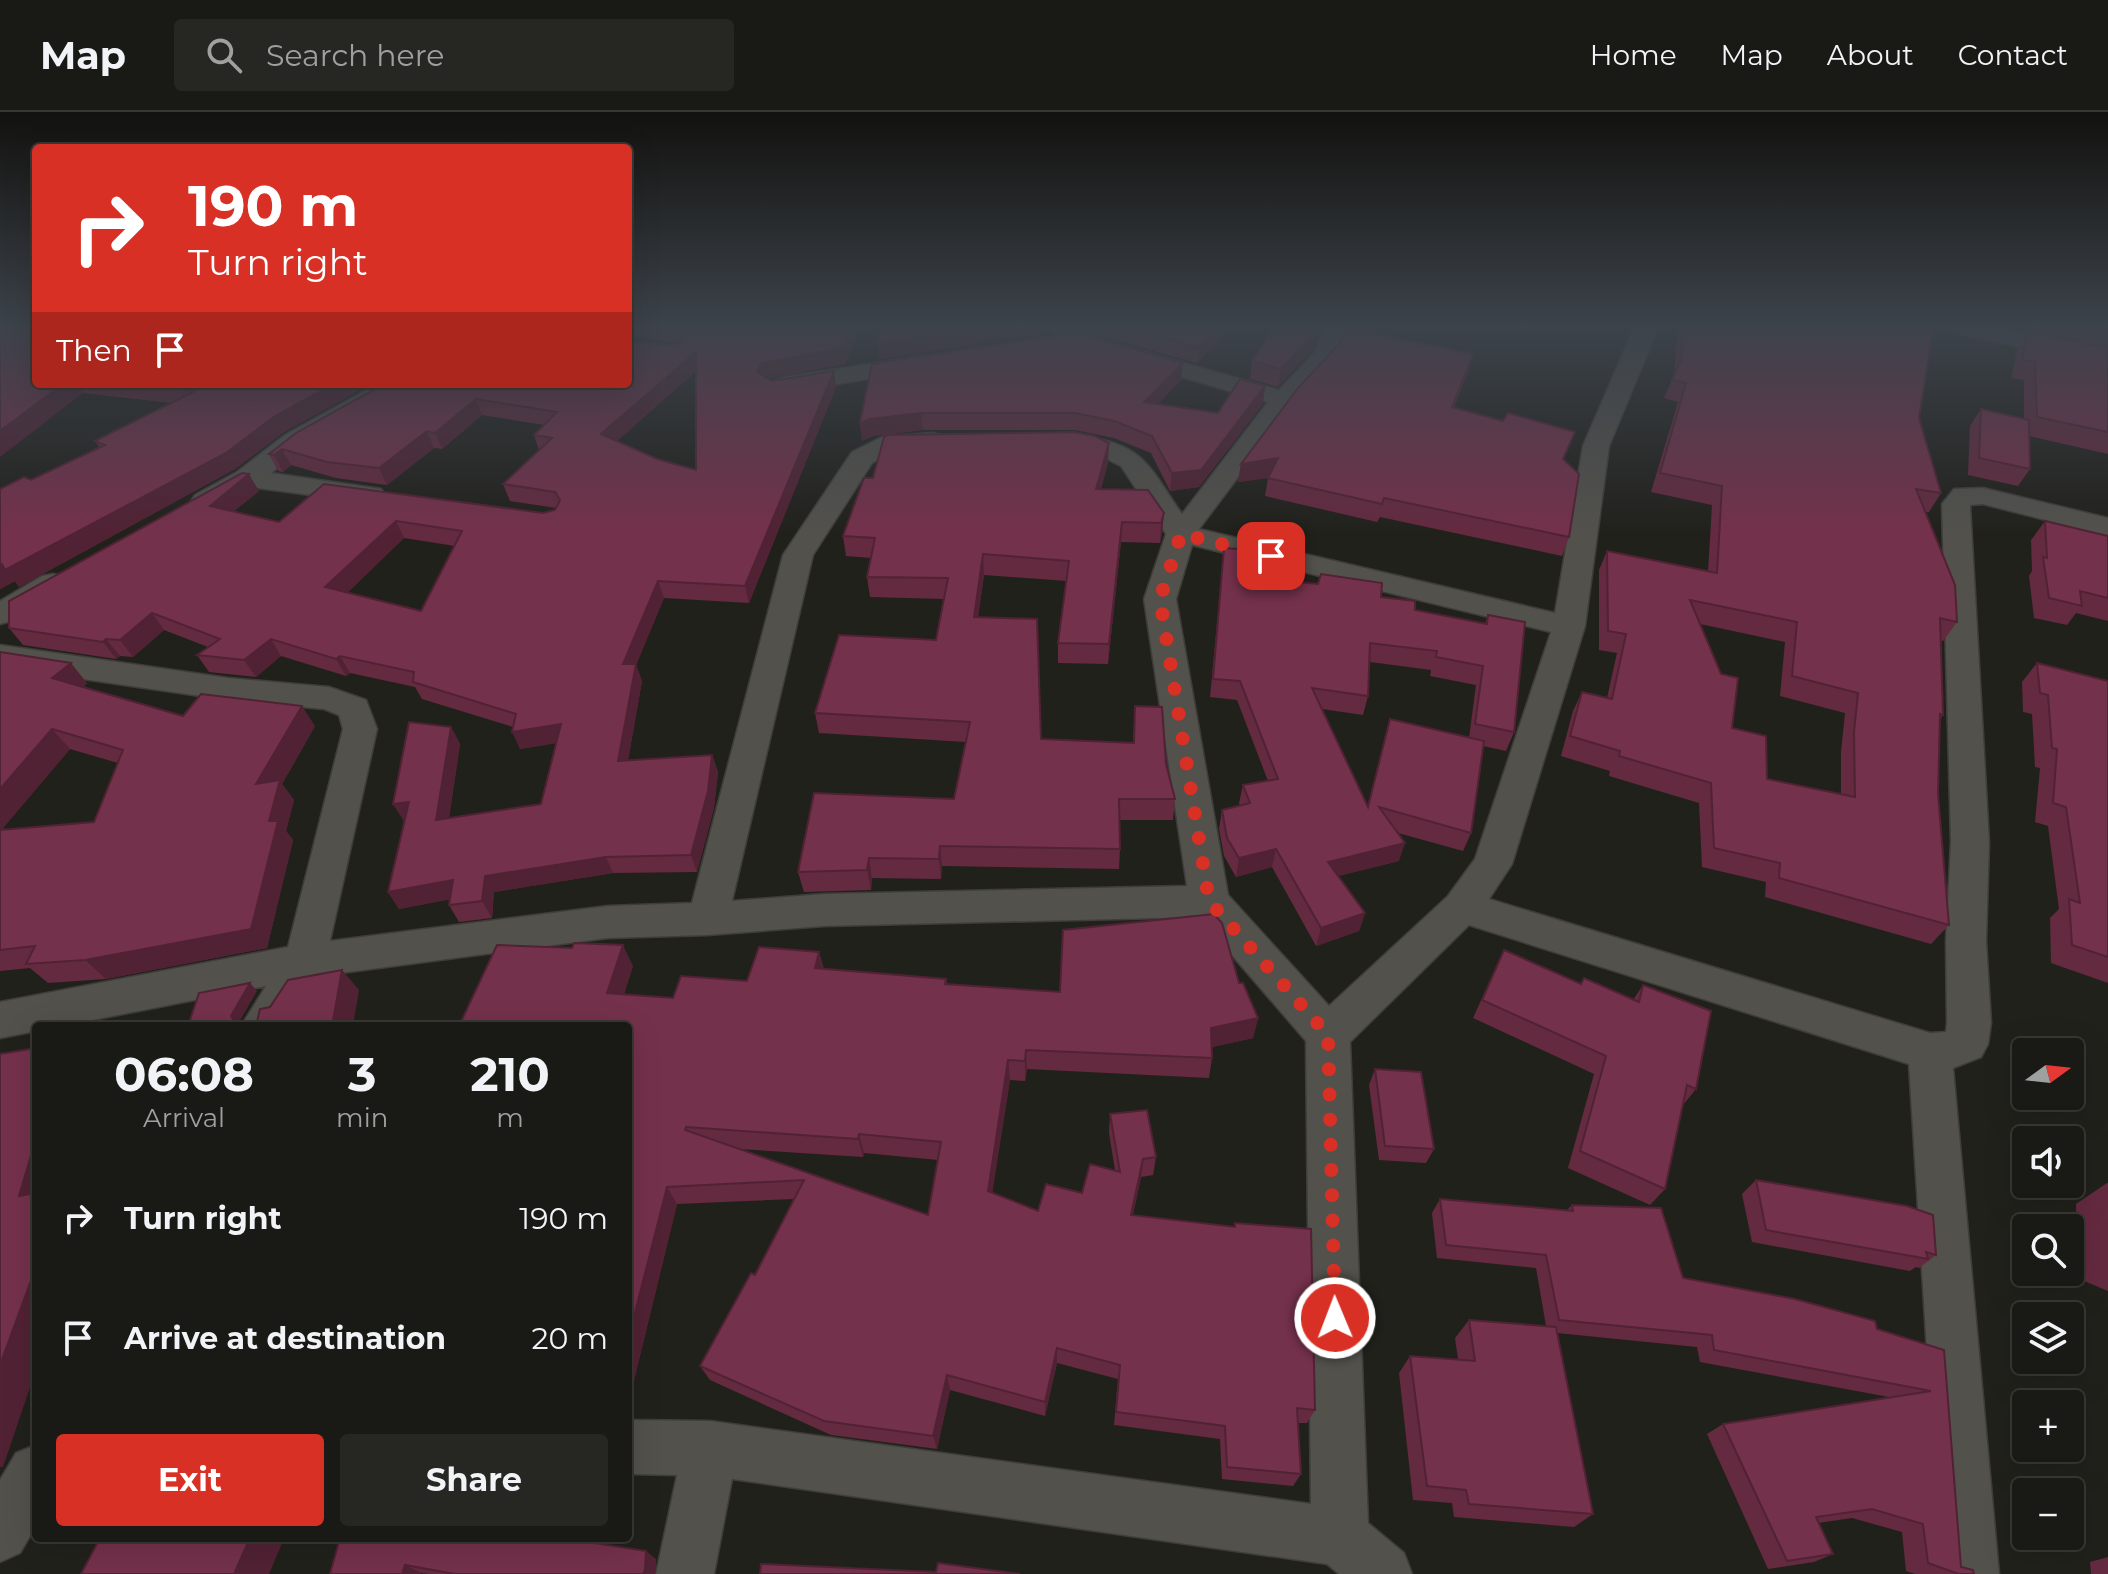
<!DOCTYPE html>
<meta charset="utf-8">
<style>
:root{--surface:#191915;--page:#262622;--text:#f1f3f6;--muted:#9fa0a0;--line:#373834;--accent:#d93025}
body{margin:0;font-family:Montserrat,sans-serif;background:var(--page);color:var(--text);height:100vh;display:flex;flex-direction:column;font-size:30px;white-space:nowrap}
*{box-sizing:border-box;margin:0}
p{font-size:26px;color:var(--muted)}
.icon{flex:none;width:44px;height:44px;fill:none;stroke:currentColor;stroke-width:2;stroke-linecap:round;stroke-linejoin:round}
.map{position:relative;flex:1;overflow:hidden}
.side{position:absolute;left:32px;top:910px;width:600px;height:520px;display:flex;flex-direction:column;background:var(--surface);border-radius:8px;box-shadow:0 8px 32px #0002,0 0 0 2px var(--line)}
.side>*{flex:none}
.hud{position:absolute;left:32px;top:32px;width:600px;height:244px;border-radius:8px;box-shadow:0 8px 32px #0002,0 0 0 2px var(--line);background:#d93025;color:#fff;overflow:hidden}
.needle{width:52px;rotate:75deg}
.controls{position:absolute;left:2012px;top:926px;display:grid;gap:16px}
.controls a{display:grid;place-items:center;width:72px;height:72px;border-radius:8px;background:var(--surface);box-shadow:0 8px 32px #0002,0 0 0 2px var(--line);font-size:40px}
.pin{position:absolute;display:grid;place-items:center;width:68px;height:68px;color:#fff;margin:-34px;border-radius:16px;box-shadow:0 4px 12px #0006}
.me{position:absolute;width:88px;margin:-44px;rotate:359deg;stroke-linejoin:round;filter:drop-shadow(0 0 6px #0008)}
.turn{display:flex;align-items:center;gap:28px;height:168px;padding:0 24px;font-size:36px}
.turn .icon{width:104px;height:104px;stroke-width:2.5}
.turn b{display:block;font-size:56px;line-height:68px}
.then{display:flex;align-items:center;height:76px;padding:0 24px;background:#0003;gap:16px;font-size:30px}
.eta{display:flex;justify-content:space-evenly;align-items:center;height:136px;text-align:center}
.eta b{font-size:48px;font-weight:700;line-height:56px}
.action{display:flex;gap:16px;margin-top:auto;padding:16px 24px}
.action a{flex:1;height:92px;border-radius:8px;background:var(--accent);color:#fff;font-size:32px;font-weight:700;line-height:92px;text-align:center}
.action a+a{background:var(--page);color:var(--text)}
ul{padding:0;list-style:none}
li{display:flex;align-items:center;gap:24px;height:120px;padding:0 24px}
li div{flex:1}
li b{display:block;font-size:30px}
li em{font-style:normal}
header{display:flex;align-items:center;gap:48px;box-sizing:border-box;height:112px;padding:0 40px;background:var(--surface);border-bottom:2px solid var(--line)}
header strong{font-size:38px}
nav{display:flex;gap:44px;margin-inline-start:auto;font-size:28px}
.search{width:560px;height:72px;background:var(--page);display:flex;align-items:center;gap:20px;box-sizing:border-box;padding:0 28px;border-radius:8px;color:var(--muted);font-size:30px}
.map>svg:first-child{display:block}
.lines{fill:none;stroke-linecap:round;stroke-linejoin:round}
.street-casing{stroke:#3e3d3a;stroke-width:3}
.street{fill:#52514c;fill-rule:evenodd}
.wall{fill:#642a40;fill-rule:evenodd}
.shaded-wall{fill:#512234}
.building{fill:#74314b;stroke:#512234;stroke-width:2;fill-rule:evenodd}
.route{stroke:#d93025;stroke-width:14;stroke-dasharray:0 25.2}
</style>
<header>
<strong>Map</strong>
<div class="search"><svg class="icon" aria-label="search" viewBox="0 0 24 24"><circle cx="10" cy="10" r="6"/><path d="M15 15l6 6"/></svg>Search here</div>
<nav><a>Home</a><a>Map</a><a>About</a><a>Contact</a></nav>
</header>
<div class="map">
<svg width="2108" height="1462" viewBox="0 0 2108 1462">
<rect width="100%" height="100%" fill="#21211c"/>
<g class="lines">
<defs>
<path id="street" d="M1047 216H1075L1083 222 1279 278 1315 240 1324 216H1348L1335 247 1293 292 1199 417 1555 501 1583 334 1634 216H1658L1609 334 1585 514 1512 752 1489 787 1930 921 1946 920 1947 911 1946 829 1951 730 1942 392 1954 377 1983 376 2108 406V424L1983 392 1970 393 1989 730 1986 829 1991 911 1988 932 1981 945 1953 956 1999 1462H1941L1909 952 1469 813 1350 930 1368 1411 1404 1441 1412 1462H1339L1327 1452 732 1367 714 1462H656L677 1363 628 1362V1308L710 1309 1311 1392 1306 929 1199 805 824 814 708 823 608 826 318 864 286 914H241L266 874 62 914H36V919L0 926V890L288 835 343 617 339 603 324 597 228 588 0 555V533L228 566 329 575 366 588 377 617 330 829 608 794 692 791 783 443 852 340 882 325 932 321 941 323 945 329 941 335 889 341 872 351 813 443 732 789 824 782 1187 774 1144 487 1166 422 1121 354 1097 342 1048 335 1044 329 1048 323C1060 320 1072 323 1085 325 1144 332 1150 356 1182 402L1268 290 1067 232ZM1192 433 1551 520 1475 747 1448 784 1329 894 1228 783 1176 487Z
M1951 216H1998L2108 240V254L1963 223Z
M922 244 931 246 934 251 931 256 785 281 776 278 772 273 776 268 785 265Z
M377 272H409L405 277 303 335 271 361 381 377 385 383 381 389 371 391 251 375 215 395 205 398 195 395 191 389 195 383 237 360 285 323Z
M53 462 64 464 68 471 64 478 11 509 0 512V489L42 464Z
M36 1333V1414L20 1441 0 1450V1368L16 1341Z"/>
</defs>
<use href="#street" class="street-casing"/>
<use href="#street" class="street"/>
</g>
<path class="wall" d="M628 216H860L845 252 768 266 772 269 836 275 749 491 664 486 636 553 642 569 628 648 712 643 718 660 714 696 697 760 613 761 494 780 492 806 459 810 449 793 450 787 399 797 388 780 404 709 393 692 451 615 460 632 449 706 541 692 556 631 520 637 513 615 422 587 415 575 350 561 346 564 281 544 256 565 209 560 197 543 208 535 164 518 133 545 120 544 116 547 23 533 9 516 259 379 234 399 279 410 543 401 555 398 556 396 510 389 503 372 539 338 534 323 544 313 482 303 442 337 434 336 387 373 336 366 291 353 283 360 278 359 269 342 384 272 669 233 679 231 628 224ZM696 259V358L657 347 617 329ZM404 426 455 434 421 499 347 481Z
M1080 216H1231L1197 251 1084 219Z
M1347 216H1380L1376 223 1473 242 1468 260 1454 295 1564 348 1569 425 1562 444 1380 405 1377 410 1265 384 1268 366 1238 370 1241 352 1340 231Z
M1678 216H1933L1919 306 1941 381 1929 400H1926L1957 510 1943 529H1941L1943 603 1940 607 1938 682 1949 813 1931 832 1765 785 1766 770 1702 755 1699 691 1609 664 1610 659 1561 644 1573 599 1582 580 1607 586 1617 541 1599 538V458L1607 439 1708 460 1712 393 1651 380 1678 290 1664 286 1674 263ZM1700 512 1785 530 1780 584 1845 601 1841 640V682L1767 667 1732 616Z
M2022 216H2108V342L2029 324 2030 357 2018 374 1968 363 1970 314 1981 297 2024 307V268L2011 266 2017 238 2028 220 2058 226 2021 218Z
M1312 238 1278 275 1250 267 1252 249Z
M872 252 1181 268 1158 292 1218 301 1263 292 1199 375 1170 379 1151 341 1114 326 1075 318H923L873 324 862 329 860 311Z
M36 272H371L284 320 235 357 19 475 15 469 0 477V377L31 368 100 336 95 329 171 291 83 281Z
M1108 351 1101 377 1164 401 1162 422 1160 431 1121 430 1108 552 1058 551V531L1067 469 984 463 978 505 1041 627 1133 631 1135 594 1166 652 1175 687 1173 708H1119L1120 737 1119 757 942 754 941 767 872 766 871 778 804 780 798 760 954 687 966 630 819 621 815 601 936 528 944 487 870 485 867 465 871 446 846 444 843 424Z
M2045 409 2108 424V509L2076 501 2067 513 2034 506 2029 464 2032 459 2031 428Z
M1224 436 1250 466 1381 485 1415 498 1485 512 1488 503 1514 620 1506 639 1483 634 1471 721 1463 739 1398 721 1399 749 1338 764 1365 801 1359 819 1316 834 1272 755 1236 765 1224 744 1219 717 1222 698 1240 694 1239 691 1243 673 1268 669 1237 588 1210 585ZM1370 550 1431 558 1430 564 1476 573 1469 626 1390 607 1368 694 1322 597 1363 603 1368 584Z
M0 540 87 571 83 575 183 604 315 614 282 672 294 688 286 719 293 728 267 836 106 867 48 871 30 856 0 859ZM70 637 118 651 94 710 5 718 3 716Z
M2037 551 2108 569V871L2051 851 2050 806 2059 797 2048 714 2035 710 2040 656 2035 655 2032 602 2023 600 2022 570Z
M1504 838 1581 872 1633 888 1643 873 1696 977 1683 993 1665 1077 1650 1093 1568 1056 1594 962 1473 906Z
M819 840 824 857 946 867 947 873 1060 880 1239 871 1258 906 1253 926 1212 935V946L1209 966 1027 957 1025 969 1010 968 992 1080 1038 1099 1082 1081 1115 1058 1109 1021 1110 1002 1156 1045 1153 1063 1141 1065 1133 1103 1234 1115 1235 1111 1315 1298 1307 1311H1298L1301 1362 1293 1374 1222 1367 1220 1327 1114 1313 1118 1267 1057 1251 1045 1304 950 1278 937 1337 831 1323 710 1268 700 1254 755 1163 794 1087 677 1092 628 1293V914H459L633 854 624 882 673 886 747 869ZM739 1037 863 1045 864 1041 938 1048 928 1103Z
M1375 957 1434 1037 1426 1051 1379 1048 1369 973Z
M1756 1068 1936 1143 1919 1156 1916 1155 1910 1159 1752 1130 1742 1082Z
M2107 1071H2108V1179L2077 1166 2076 1092Z
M1440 1087 1567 1098 1572 1093 1683 1166 1877 1217 1944 1238 1961 1455 1974 1462H1915L1906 1459 1902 1420 1852 1406 1818 1411 1833 1442 1814 1450 1768 1457 1707 1322 1723 1312 1889 1285 1700 1250 1697 1235 1557 1221 1593 1402 1574 1415 1454 1405 1452 1391 1413 1388 1399 1261 1410 1244 1458 1247 1455 1226 1469 1208 1546 1214 1536 1156 1437 1146 1432 1101Z
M340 1426 656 1447 655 1462H428L421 1461Z
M2108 1445V1462H2091L2090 1450Z"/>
<path class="shaded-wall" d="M851 216H860L845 252 765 267 757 260 762 251Z
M975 216H1048V221L879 247 877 231Z
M1217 216H1231L1197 251 1199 236Z
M1317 216H1321L1312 238 1278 275 1281 257Z
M1373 216H1380L1367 239 1370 221Z
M696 240 699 256 606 339 601 322Z
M1473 242 1468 260 1447 313 1452 295Z
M1183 251 1181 268 1143 308 1144 290Z
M834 259 836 275 749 491 745 474Z
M63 272H77L83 281 0 345V319Z
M334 272H371L284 320 235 357 19 475 15 469 0 477V453Z
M1265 274 1263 292 1199 375 1170 379 1172 361Z
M476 287 482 303 442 337 435 321Z
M921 301 923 318 873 324 862 329 860 311 870 307Z
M427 319 434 336 387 373 379 356Z
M1109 331 1108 351 1095 397 1096 377Z
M282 337 291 353 283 360 274 343Z
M1278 346 1276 365 1238 370 1241 352Z
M249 362 259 379 220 410 210 394Z
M1164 401 1162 422 1160 431 1161 411Z
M396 409 404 426 335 492 325 475Z
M1122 410 1121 430 1108 552 1109 532Z
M983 442 984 463 975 526 974 505Z
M658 469 664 486 636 553 642 569 625 666 618 649 623 552Z
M152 501 164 518 133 545 120 528Z
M106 527 120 544 116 547 103 530Z
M271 527 281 544 256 565 244 548Z
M340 544 350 561 346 564 336 547Z
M71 551 87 571 69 586 52 566Z
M302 594 315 614 282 672 294 688 286 719 293 728 267 836 106 867 85 848 269 709 256 672Z
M561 612 568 629 520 637 512 620Z
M451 615 460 632 446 725 436 708Z
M52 617 70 637 3 716 18 730 0 728V677Z
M712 643 718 660 714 696 697 760 691 743Z
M409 690 419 707 404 709 393 692Z
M1405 731 1399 749 1323 768 1328 750Z
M940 734 942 754 941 767 939 747Z
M1276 737 1272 755 1236 765 1239 746Z
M606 745 613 761 494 780 492 806 482 789 485 764Z
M869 746 872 766 871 778 867 758Z
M453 768 463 785 399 797 388 780Z
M1365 801 1359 819 1316 834 1321 816Z
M623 833 633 854 617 901 607 881Z
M819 840 824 860 815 856Z
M342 858 359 878 353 914H332Z
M250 871 257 879 238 912 240 914H205Z
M1258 906 1253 926 1208 936 1211 916Z
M1026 938 1027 957 1025 969V949Z
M1008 948 1010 968 990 1096 988 1079Z
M859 1022 864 1041 863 1045 858 1027Z
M36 1027V1095L19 1084Z
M1143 1047 1141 1065 1129 1120 1131 1103Z
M667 1075 677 1092 628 1293V1228Z
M36 1155V1258L3 1355H0V1253Z
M1057 1236V1251L1045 1304V1290Z
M947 1263 950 1278 937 1337 933 1324Z
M250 1426H275L283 1429 269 1462H234Z
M646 1439 656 1447 655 1462H643Z
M405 1453 421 1461V1462H402Z"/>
<path class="building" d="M0 216H36V272H63L0 319Z
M679 216H851L842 236 762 251 757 260 772 269 834 259 745 474 658 469 623 552H636L618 649 712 643 708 679 691 743 606 745 485 764 482 789 449 793 453 768 388 780 409 690 393 692 409 610 451 615 436 708 541 692 561 612 512 620 516 602 413 570 414 560 340 544 336 547 271 527 244 548 197 543 220 527 152 501 120 528 106 527 103 530 9 516V489L242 361 249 362 210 394 279 410 324 372 543 401 555 398 560 388 555 380 503 372 552 326 534 323 557 300 476 287 435 321 427 319 379 356 327 350 282 337 274 343 269 342 296 321 384 272H628V229L669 233 679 231 684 222ZM696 240V358L657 347 601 322ZM396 409 462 419 421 499 325 475Z
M880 216H975L877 231Z
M1130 216H1217L1199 236Z
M1274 216H1317L1315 221 1281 257 1252 249Z
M1347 216H1373L1370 221 1473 242 1452 295 1503 309 1508 301 1575 320 1563 347 1579 362 1569 425 1384 386 1382 392 1268 366 1278 346 1241 352 1298 276 1340 231Z
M1684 216H1933L1919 306 1941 381 1916 377 1955 473 1957 510 1940 506 1943 603 1940 602 1938 682 1949 813 1779 766 1780 751 1714 736 1711 671 1619 644 1620 639 1570 624 1582 580 1612 587 1626 522 1608 519 1607 439 1717 461 1722 374 1660 361 1686 271 1672 268 1681 248ZM1690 488 1797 510 1792 564 1858 581 1854 620 1855 685 1767 667 1766 624 1732 616 1738 566 1721 562Z
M1074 220 1183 251 1144 290 1218 301 1240 267 1265 274 1201 358 1172 361 1152 324 1114 309 1075 301H921L870 307 860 311 872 252Z
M2028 220 2108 236V320L2037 305 2035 250 2022 248Z
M136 272H334L275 304 226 341 5 458 2 452 0 453V377L24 365 31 368 105 333 95 329 195 279Z
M1981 297 2029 308 2030 357 1979 346Z
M1074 320 1095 324 1109 331 1096 377 1148 378 1164 401 1161 411 1122 410 1109 532 1058 531 1069 449 983 442 974 505 1037 507 1041 627 1134 631 1135 594 1162 595 1166 652 1175 687H1119L1120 737 940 734 939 747 869 746 867 758 798 760 814 681 954 687 970 610 815 601 839 523 936 528 948 466 867 465 875 426 843 424 864 366H873L884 325 888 323Z
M2045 409 2108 424V486L2080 479 2082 494 2049 486 2043 445 2047 446Z
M1224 436 1252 438 1250 466 1318 472 1321 462 1382 471 1381 485 1415 489V498L1487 512 1488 503 1525 510 1514 620 1475 612 1483 554 1436 545 1437 539 1370 531 1368 584 1312 576 1368 695 1390 607 1484 629 1471 721 1379 695 1405 731 1328 750 1365 801 1321 816 1276 737 1239 746 1227 726 1222 698 1250 691 1243 673 1278 667 1240 569 1213 567Z
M0 540 71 551 52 566 183 604 201 582 302 594 256 672 280 668 269 709H278L251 817 85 848 26 852 35 834 0 838V718L94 710 123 638 52 617 0 677Z
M2037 551 2108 569V845L2072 833 2069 787 2080 791 2066 695 2053 691 2057 637 2052 636 2048 583 2040 581Z
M1214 802 1222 811 1239 871H1243L1258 906 1211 916 1212 946 1026 938 1025 949 1008 948 988 1079 1038 1099 1046 1072 1082 1081 1090 1052 1120 1060 1110 1002 1147 998 1156 1045 1143 1047 1131 1103 1235 1115V1111L1311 1117 1315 1298 1297 1296 1301 1362 1227 1355 1225 1314 1116 1300 1120 1253 1057 1236 1045 1290 947 1263 933 1324 824 1309 700 1254 751 1161 755 1163 804 1068 667 1075 628 1228V914H459L497 833 572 836 574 831 623 833 607 881 673 886 681 864 747 869 759 835 819 840 815 856 946 867 945 872 1060 880 1063 818ZM686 1015 858 1027 859 1022 941 1030 928 1103 685 1018Z
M1504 838 1581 872 1584 866 1639 890 1643 873 1711 899 1696 977 1687 973 1665 1077 1580 1039 1606 944 1482 888Z
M342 858 332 914H256L260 897 270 895 288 868Z
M250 871 231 904 234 909 205 914H188L199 881Z
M36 936V1027L19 1084 36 1081V1155L0 1253V942Z
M1375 957 1421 960 1434 1037 1385 1034Z
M1756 1068 1907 1094 1933 1103 1936 1143 1926 1140 1928 1147 1766 1118Z
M1440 1087 1573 1099 1572 1093 1661 1096 1683 1166 1795 1187 1875 1209 1877 1217 1944 1238 1961 1455 1973 1458 1974 1462H1959L1928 1451 1923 1412 1872 1397 1816 1405 1833 1442 1787 1449 1723 1312 1931 1279 1714 1238 1712 1223 1559 1208 1546 1143 1446 1133Z
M1469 1208 1556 1215 1593 1402 1469 1392 1466 1378 1427 1374 1410 1244 1475 1249Z
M100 1426H250L234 1462H81Z
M340 1426H563L646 1439 645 1457 643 1462H455L405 1453 402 1462H330Z
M938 1451 1020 1462H760L761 1452 936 1460Z"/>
<linearGradient id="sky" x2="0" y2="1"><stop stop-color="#12120f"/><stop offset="0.51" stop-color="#3d434b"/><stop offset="1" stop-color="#3d434b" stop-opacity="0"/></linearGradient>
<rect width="2108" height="421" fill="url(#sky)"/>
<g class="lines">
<path class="route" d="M1271 444 1181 422 1160 487 1209 789 1328 923 1335 1206"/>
</g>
</svg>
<div class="controls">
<a><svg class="needle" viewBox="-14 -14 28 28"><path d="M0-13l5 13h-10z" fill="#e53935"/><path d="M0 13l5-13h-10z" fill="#9fa0a0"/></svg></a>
<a><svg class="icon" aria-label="sound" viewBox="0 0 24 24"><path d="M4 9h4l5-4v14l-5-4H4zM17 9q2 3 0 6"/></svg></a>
<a><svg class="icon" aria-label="search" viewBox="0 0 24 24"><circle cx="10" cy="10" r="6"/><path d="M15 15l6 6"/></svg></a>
<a><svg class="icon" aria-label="layers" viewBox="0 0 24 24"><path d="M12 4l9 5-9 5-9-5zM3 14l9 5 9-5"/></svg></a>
<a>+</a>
<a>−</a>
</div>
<div class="pin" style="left:1271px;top:444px;background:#d93025"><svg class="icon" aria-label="arrive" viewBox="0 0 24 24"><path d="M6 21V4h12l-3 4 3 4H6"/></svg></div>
<svg class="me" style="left:1335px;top:1206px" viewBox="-20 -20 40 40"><circle r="17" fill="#d93025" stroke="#fff" stroke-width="3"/><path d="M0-11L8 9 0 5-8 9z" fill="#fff"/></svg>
<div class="hud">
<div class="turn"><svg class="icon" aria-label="right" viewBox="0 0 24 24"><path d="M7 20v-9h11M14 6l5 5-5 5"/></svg><div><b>190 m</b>Turn right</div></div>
<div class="then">Then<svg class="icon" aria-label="arrive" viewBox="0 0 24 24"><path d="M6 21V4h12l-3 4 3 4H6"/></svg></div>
</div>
<section class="side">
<div class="eta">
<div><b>06:08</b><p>Arrival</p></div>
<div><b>3</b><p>min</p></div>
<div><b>210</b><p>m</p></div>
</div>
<ul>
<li><svg class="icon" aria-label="right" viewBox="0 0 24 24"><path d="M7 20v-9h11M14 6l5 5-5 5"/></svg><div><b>Turn right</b></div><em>190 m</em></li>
<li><svg class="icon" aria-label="arrive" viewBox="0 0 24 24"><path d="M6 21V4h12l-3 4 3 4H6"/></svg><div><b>Arrive at destination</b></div><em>20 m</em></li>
</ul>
<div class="action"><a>Exit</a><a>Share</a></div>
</section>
</div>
